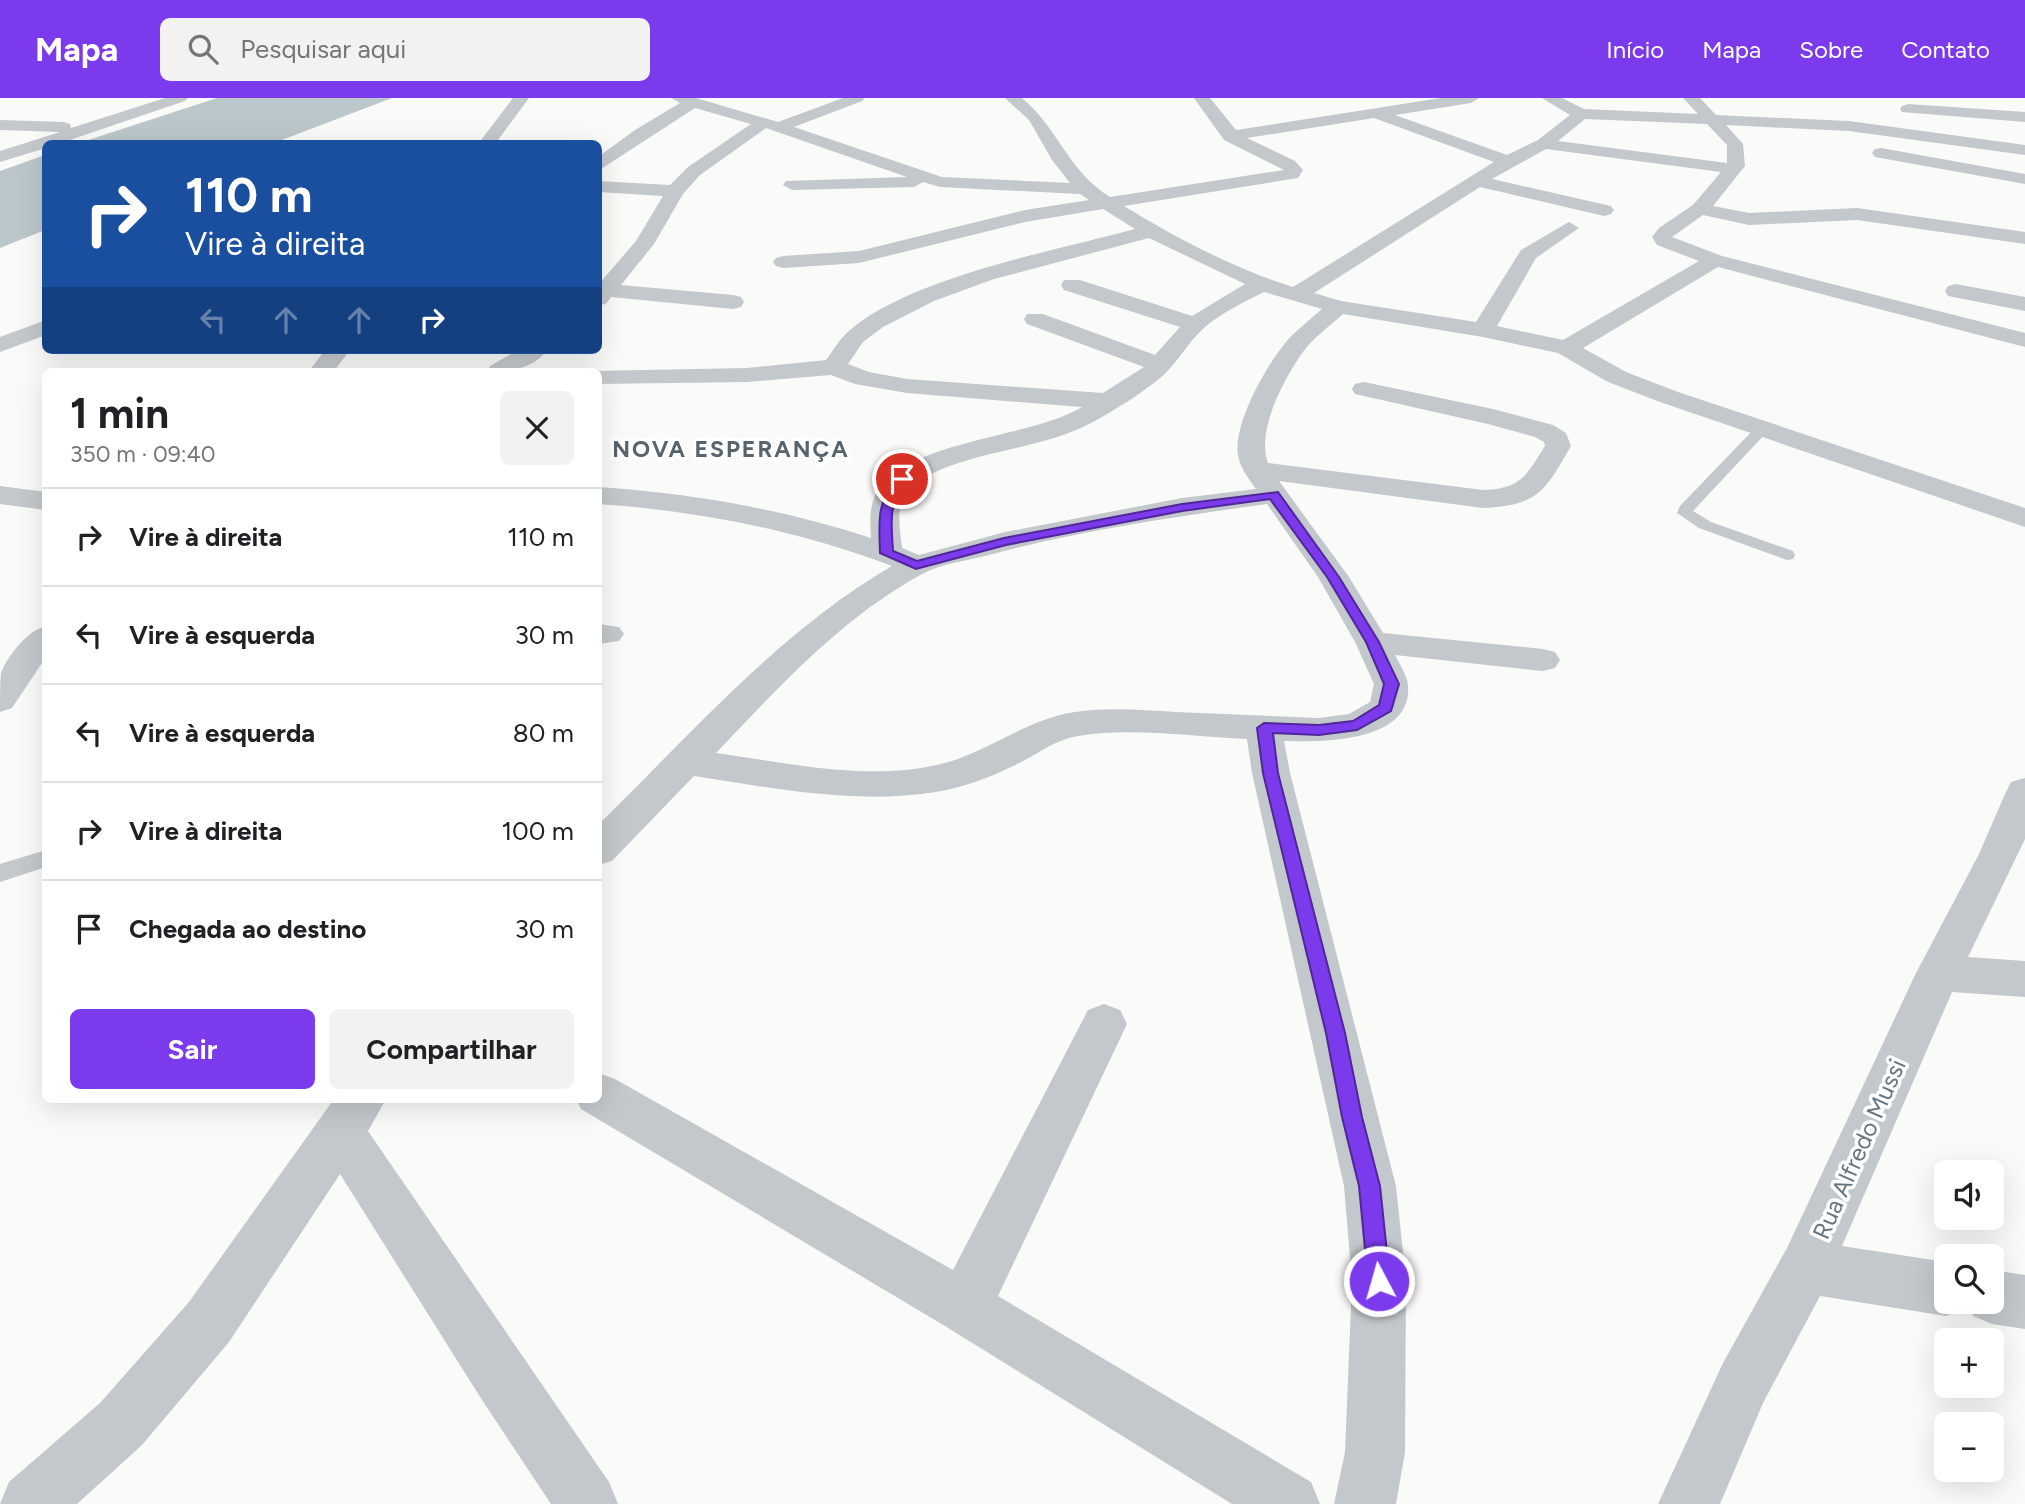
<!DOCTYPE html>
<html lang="pt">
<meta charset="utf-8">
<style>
:root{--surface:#fff;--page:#f2f2f2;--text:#202124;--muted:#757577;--line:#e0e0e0;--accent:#7c3aed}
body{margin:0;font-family:Figtree,sans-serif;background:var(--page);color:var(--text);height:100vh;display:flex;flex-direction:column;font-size:26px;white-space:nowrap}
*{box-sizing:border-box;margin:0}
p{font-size:23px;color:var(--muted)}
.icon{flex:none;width:38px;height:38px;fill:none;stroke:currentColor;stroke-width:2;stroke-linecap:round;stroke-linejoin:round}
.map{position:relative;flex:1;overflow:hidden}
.details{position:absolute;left:42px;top:270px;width:560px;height:735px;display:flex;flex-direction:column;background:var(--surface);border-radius:10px;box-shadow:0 7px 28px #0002}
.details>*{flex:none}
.guide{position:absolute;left:42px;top:42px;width:560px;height:214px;border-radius:10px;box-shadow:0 7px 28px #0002;background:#1a4fa0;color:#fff;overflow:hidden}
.buttons{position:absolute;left:1934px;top:1062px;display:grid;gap:14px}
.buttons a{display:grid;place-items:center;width:70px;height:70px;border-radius:10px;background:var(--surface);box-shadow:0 7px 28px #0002;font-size:35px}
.pin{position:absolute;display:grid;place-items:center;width:60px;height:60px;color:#fff;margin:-30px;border:4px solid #fff;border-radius:50%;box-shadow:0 2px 7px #0007}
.me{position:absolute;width:77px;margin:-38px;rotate:354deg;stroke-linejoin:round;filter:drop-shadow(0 0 5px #0008)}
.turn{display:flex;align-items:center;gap:24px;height:147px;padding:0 28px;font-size:32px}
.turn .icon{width:91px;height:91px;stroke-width:2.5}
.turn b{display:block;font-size:49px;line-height:60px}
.lanes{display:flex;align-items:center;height:66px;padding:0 28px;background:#0003;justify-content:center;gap:35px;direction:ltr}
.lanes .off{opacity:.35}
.round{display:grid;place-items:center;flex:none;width:74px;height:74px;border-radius:10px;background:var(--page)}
.head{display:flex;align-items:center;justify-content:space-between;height:119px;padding:0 28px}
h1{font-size:42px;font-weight:700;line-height:52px}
.primary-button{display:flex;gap:14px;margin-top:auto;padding:14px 28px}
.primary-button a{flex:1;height:80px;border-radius:10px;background:var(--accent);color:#fff;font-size:28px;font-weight:700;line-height:80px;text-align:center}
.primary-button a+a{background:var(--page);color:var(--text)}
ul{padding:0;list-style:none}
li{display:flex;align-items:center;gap:21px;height:98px;padding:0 28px;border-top:2px solid var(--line)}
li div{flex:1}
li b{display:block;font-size:26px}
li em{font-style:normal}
header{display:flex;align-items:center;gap:42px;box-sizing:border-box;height:98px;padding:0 35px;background:var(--accent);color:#fff}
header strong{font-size:33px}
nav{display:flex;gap:38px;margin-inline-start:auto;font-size:24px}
.search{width:490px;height:63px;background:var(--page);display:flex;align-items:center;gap:18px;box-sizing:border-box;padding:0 24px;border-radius:10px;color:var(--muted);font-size:26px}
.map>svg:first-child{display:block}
.water{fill:#bbc7cb}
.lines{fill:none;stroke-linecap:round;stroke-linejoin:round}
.lane{fill:#c3c8cc;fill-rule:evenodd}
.street{fill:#c3c8cc;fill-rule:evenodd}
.route{fill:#7c3aed;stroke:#51269a;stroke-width:2}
.labels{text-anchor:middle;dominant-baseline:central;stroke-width:7;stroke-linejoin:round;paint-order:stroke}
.far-district-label{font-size:23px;font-weight:bold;letter-spacing:2px;fill:#57646e;stroke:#fff}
.near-street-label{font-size:24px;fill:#657683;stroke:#fff}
</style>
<header>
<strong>Mapa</strong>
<div class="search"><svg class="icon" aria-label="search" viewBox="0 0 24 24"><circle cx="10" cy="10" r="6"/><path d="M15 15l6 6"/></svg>Pesquisar aqui</div>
<nav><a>Início</a><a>Mapa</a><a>Sobre</a><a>Contato</a></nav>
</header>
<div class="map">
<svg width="2025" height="1406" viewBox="0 0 2025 1406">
<rect width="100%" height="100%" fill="#fafaf8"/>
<path class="water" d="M217 0H392L274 45H79Z
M45 57V132L0 150V73Z"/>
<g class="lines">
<path class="lane" d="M1761 328 1766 329 1768 332 1766 335 1693 413 1711 424 1793 453 1795 457 1793 461 1787 462 1699 430 1677 415 1680 408 1756 329Z
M46 752V769L0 784V766Z"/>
<path class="street" d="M165 0H188L185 3 58 46H46V50L0 64V53L60 34 0 32V22L64 24 70 26 71 30Z
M513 0H529L495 46H478Z
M671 0H696L778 24 843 0H865L862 3 794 29 942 79 1070 85 1052 62 1029 22 1005 0H1022C1059 31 1067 72 1110 99L1284 72 1224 42 1194 0H1210L1236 32 1441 0H1479L1471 5 1395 17 1507 57 1538 42 1570 17 1542 0H1562L1584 11 1698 16 1683 0H1700L1716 17 1849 23 2025 47V57L1849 33 1726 27 1743 46 1745 68 1713 108 1749 115 1857 110 2025 134V146L1857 122 1749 127 1703 117 1672 139 1722 158 2025 235V249L1718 169 1583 250 1626 274 1678 294 2025 410V429L1660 304 1608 284 1558 255 1483 239 1343 216C1330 228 1313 240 1303 254 1284 280 1256 333 1268 365L1483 392C1521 391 1526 378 1545 348L1544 344 1535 339 1488 326 1355 296 1352 291 1355 286 1364 284 1493 311 1553 327 1566 335 1571 348C1545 393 1539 407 1483 410L1279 383 1349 479 1383 535 1543 551 1555 554 1560 562 1555 570 1543 573 1395 557C1399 565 1407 577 1408 587 1413 645 1322 644 1284 643L1290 675 1396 1088 1406 1183 1405 1354 1396 1406H1334L1345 1354 1352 1183 1344 1088 1252 675 1247 641C1194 639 1130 629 1078 638 1053 642 1034 659 1011 669 989 680 960 690 936 694 854 707 774 690 694 678L612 763 598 767V727C691 636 780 533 892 468 797 432 700 413 598 406V389C691 395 782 411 871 440 870 425 869 412 875 398 898 343 1033 340 1082 309L907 295 855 286 831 277 747 284 598 286V273H593L747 270 826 262C833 253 840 240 849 233 910 179 1055 153 1135 131L1103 111 1025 124 859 165 783 170 776 168 773 164 776 160 783 158 859 153 1025 112 1089 102 1080 96 940 89 923 84 914 89 792 92 783 87 786 83 907 79 766 30 700 77 683 96 654 146 621 187 733 197 741 199 744 204 741 209 733 211 611 199 606 206 598 207V187L636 143 663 98 598 94V83L670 87 688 69 751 26 695 10 598 73V59L635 32 680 5ZM1374 20 1494 64 1293 189C1235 171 1176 140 1124 108L1298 80 1303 72 1295 63 1247 40ZM1585 21 1707 26 1727 47V65L1558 43ZM1546 51 1721 74 1693 107 1659 130 1652 139 1657 147 1699 163 1563 242 1497 228 1536 160 1579 130 1569 124 1521 152 1476 224 1341 203 1314 195 1480 89 1604 118 1611 116 1614 112 1611 108 1492 81ZM1149 140 1245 186 1192 218 1080 182H1064L1061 187 1064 192 1180 229 1155 257 1043 216H1027L1024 221 1027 226 1144 269 1103 295 907 281 869 274 848 266 863 244 883 229 934 203 994 181ZM1264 194 1322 211C1310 222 1296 232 1286 244 1266 268 1233 326 1238 357 1240 370 1249 381 1256 391L1182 400 1005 434 919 457 902 450C900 430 893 400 914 386 967 351 1035 354 1089 326 1109 316 1158 286 1171 269 1182 257 1192 240 1205 229 1223 214 1244 204 1264 194ZM1267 406 1318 479 1355 544 1374 586 1370 604 1349 616 1319 620C1271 618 1224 616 1176 614 1143 612 1108 609 1075 614 1026 621 986 656 937 667 865 683 788 665 716 655 780 588 841 520 924 475 941 466 965 463 985 458 1077 433 1173 419 1267 406Z
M1908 6 2025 14V24L1902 14 1900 11 1902 8Z
M1881 50 2025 76V86L1875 59 1872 55 1875 51Z
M1956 186 2025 199V213L1948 198 1945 193 1948 188Z
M46 222V237L0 254V239Z
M325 252H350L334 273H309Z
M518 252H547C533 272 509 273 487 273L490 268Z
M0 388 46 394V412L0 406Z
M598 526 619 529 624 536 619 543 598 546Z
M46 528V559L12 610 0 614C0 602 0 585 1 575 8 557 28 532 46 528Z
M2025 680V741L1968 859 2025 863V899L1952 894 1842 1148 1946 1164V1204H1992V1172L2025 1177V1231L1992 1226 1973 1218 1967 1205 1965 1210 1946 1218 1820 1198 1763 1305 1720 1406H1658L1723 1265 1787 1150 1916 875 1978 758 2006 694 2011 684Z
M1104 906 1120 912 1127 926 998 1198 1311 1384 1320 1406H1232L945 1228 581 1011 576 1001H598V975L615 981 953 1172 1088 912Z
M334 1001H386L368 1033 609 1384 618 1406H551L482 1302 340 1076 229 1244 142 1347 77 1406H0L9 1384 100 1305 189 1204Z"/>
</g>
<path class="route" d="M898 379 908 381C888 407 891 421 893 453L917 463 1004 440 1182 406 1278 394 1339 479 1379 544 1399 586 1391 613 1357 632 1319 637 1273 635 1278 675 1345 935 1362 1019 1380 1088 1390 1183 1387 1191 1379 1194 1371 1191 1368 1183 1359 1088 1342 1019 1326 935 1263 675 1257 630 1264 625 1319 627 1353 623 1379 607 1384 586 1366 544 1327 479 1270 401 1182 413 1006 447 916 471 880 455C879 422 876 406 898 379Z"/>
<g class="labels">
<g class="far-district-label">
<text x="731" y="351">NOVA ESPERANÇA</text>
</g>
<g class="near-street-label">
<text transform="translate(1859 1051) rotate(-66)">Rua Alfredo Mussi</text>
</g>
</g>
</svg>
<div class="buttons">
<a><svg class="icon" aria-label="sound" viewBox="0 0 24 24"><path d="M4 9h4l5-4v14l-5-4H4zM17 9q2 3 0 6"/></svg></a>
<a><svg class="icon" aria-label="search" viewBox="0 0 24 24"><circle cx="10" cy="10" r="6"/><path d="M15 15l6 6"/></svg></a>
<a>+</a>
<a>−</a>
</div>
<div class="pin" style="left:902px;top:381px;background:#d93025"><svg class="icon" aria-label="arrive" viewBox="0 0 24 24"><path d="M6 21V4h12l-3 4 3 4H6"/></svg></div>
<svg class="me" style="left:1379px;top:1183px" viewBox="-20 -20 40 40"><circle r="17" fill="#7c3aed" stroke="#fff" stroke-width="3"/><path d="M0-11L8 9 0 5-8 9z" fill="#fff"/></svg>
<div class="guide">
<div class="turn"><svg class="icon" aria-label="right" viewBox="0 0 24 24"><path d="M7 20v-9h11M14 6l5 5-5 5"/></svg><div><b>110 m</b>Vire à direita</div></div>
<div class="lanes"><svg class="icon off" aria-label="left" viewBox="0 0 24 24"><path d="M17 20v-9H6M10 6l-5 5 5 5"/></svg><svg class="icon off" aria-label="ahead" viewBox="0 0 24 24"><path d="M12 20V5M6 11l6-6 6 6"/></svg><svg class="icon off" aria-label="ahead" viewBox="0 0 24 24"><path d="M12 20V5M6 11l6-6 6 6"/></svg><svg class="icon" aria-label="right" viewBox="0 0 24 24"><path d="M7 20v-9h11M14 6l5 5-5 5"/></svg></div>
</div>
<section class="details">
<div class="head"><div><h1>1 min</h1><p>350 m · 09:40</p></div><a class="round"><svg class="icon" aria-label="close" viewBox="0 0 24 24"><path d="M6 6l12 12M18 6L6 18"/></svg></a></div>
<ul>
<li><svg class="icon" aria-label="right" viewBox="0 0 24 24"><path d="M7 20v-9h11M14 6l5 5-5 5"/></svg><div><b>Vire à direita</b></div><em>110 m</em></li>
<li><svg class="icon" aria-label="left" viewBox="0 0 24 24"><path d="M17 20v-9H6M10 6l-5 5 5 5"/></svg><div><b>Vire à esquerda</b></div><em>30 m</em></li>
<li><svg class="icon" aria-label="left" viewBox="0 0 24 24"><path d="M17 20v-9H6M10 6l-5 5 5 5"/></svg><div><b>Vire à esquerda</b></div><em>80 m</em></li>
<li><svg class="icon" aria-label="right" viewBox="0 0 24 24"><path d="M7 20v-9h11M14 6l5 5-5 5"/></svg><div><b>Vire à direita</b></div><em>100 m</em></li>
<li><svg class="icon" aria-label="arrive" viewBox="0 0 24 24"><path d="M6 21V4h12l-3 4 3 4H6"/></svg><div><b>Chegada ao destino</b></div><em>30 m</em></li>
</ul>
<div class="primary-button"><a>Sair</a><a>Compartilhar</a></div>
</section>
</div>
